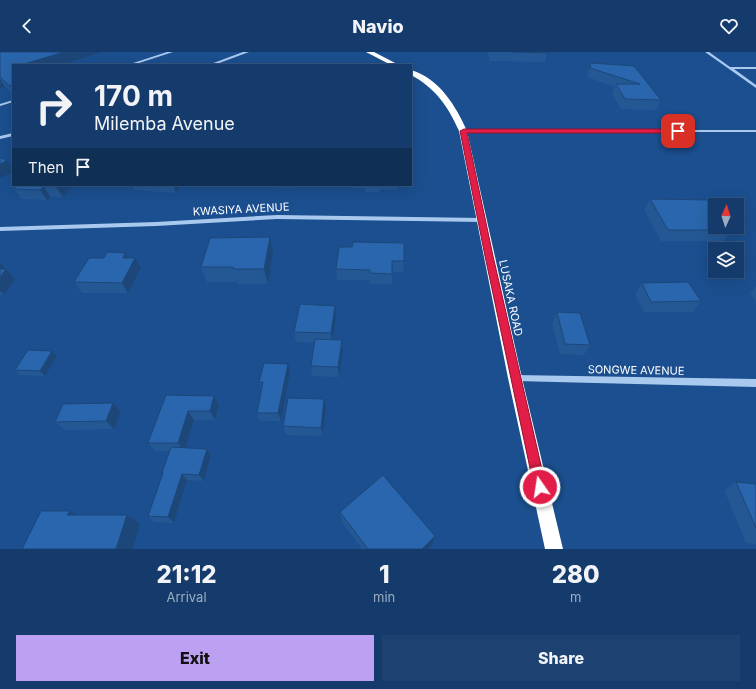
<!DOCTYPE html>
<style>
:root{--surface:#143b6b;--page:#1d4271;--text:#f1f3f6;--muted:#9dadc1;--line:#33557e;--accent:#bca0f2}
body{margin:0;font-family:Inter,sans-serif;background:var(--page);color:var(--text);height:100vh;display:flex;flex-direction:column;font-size:15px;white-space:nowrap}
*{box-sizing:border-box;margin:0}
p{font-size:13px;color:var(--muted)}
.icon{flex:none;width:22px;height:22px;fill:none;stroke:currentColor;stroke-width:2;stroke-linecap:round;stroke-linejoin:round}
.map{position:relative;height:497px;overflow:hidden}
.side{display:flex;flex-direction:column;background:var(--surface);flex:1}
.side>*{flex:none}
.guide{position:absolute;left:12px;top:12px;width:400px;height:122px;border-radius:0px;box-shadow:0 4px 16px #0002,0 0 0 1px var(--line);background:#143b6b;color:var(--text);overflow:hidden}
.needle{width:26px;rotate:3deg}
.tools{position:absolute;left:708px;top:146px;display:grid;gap:8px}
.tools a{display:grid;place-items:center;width:36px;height:36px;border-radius:0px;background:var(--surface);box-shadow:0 4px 16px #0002,0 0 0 1px var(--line);font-size:20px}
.pin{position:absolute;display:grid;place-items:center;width:34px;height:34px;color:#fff;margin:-17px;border-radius:8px;box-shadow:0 2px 6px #0006}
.me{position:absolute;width:44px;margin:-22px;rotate:347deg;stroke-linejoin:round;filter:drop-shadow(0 0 3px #0008)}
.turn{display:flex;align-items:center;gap:14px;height:84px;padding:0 16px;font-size:18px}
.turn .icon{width:52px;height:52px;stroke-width:2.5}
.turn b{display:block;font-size:28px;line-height:34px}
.then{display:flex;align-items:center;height:38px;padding:0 16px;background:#0003;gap:8px;font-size:15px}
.eta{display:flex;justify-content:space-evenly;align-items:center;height:68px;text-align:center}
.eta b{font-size:24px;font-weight:800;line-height:28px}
.button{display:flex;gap:8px;margin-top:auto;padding:8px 16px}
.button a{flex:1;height:46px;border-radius:0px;background:var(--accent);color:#111;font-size:16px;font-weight:800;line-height:46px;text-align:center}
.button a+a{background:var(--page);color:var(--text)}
header{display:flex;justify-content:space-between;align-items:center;height:52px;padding:0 16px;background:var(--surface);font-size:18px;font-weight:800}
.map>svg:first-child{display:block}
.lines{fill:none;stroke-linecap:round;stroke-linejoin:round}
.minor{fill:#a9c9ee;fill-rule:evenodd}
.highway{fill:#fff;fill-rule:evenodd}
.wall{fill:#245895}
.shaded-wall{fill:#1d4779}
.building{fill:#2a66ad;stroke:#1d4779}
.route{fill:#e11d48;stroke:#92132f}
.labels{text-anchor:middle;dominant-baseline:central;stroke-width:4;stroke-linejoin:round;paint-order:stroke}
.street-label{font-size:11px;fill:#fff;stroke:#1b4f8f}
</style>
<header><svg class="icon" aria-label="back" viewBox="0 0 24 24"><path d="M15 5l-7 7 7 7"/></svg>Navio<svg class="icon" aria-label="heart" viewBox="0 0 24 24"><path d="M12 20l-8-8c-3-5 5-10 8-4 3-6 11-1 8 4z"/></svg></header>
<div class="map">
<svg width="756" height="497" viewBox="0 0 756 497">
<rect width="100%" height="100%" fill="#1b4f8f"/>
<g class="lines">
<path class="minor" d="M167 0H173L133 13H127Z
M243 0H249L214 13H208Z
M705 0H709L730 15H756V17H734L756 33V36Z
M13 48V50L0 54V52Z
M461 78H756V80H461Z
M13 81V84L0 87V84Z
M277 163 482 166 485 168 482 170 277 167 156 174 0 179V175L156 170Z
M515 323 756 327V335L515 329 512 328 511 326 512 324Z"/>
<path class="highway" d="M366 0H374L399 13H391Z
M411 18C439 26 456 54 467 79L522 326 563 497H545L508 326 459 79C448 54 435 36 411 23Z"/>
</g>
<path class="wall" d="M0 0H102L61 13H13V42L5 35 0 36Z
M488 0H547L545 10 490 9Z
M591 11 634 14 661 48 656 58 621 57 612 42 615 35 587 25Z
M73 133 63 145H50L47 148 21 147 14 137Z
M132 133H181L176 141 134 138Z
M251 133H293L292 136 251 134Z
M353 133H397V138L380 137 379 140H365V136H353Z
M650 147 681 148 732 178 724 189H661L644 158Z
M339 195 404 209 403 220H392V232H370V228H337L336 217Z
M273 200 268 232H238L237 230H207L201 215Z
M125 201 128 206 141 216 128 241H82L74 230 104 206Z
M0 210 15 227 4 243H0Z
M642 231 701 249 693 260H644L635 242Z
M756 234V250L750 241Z
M335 254 336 264 333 287 342 288 343 298 339 325 312 324 311 314 315 291 296 290 294 280Z
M557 260 590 293 584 303 560 302 552 271Z
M52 299 57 304 45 324 20 323 15 318Z
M290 320 281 369H260L257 361 262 337 259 330Z
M166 343 219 353 215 368H194L185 396 207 397 211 403 204 429 187 428 174 471 154 470 148 464 163 423 162 421 169 399H155L148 391Z
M113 351 121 360 114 377 65 378 55 370Z
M326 356 323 384 286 383 283 374Z
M736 430 756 432V492L746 491 724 438Z
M340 460 435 484 432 493 428 497H362L342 470Z"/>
<path class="shaded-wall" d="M64 0H102L61 13H21Z
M0 27 5 35 0 36Z
M13 33V39L10 34Z
M7 109 13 117V120L0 126V112Z
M58 133H73L63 145 56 135Z
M173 133H181L176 141Z
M44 134 50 145 47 148 40 138Z
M270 185 273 200 268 232 264 217Z
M125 201 131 211 123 206Z
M135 206 141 216 128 241 122 231Z
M0 210 15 227 4 243 0 239Z
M335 254 336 264 332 292 331 281Z
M342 288 343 298 339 325 338 315Z
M52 299 57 304 45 324 40 319Z
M288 312 290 320 281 369 278 361Z
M214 344 219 353 215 368 210 359Z
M324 347 326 356 323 384 321 376Z
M113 351 121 360 114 377 106 369Z
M188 359 194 368 184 400 178 391Z
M207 397 211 403 204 429 199 423Z
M182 422 187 428 174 471 168 465Z
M70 459 85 469 67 463Z
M127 463 140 472 132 497H116Z
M435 484 432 493 428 497H422Z"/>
<path class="building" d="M0 0H64L21 13H13V33L10 34 0 25Z
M513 0H547V1Z
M591 11 634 14 661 48 625 47 616 32H640L590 16Z
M0 105 7 109 0 112Z
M18 133H58L56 135 44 134 40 138 14 137Z
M650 147 710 148 715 155V175H729L732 178H668Z
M270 185 264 217H233V215H201L210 186Z
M353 190 404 191V209H392V222L370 221V218L336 217 339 195H352Z
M107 200 125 201 123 206H135L122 231 74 230 89 206H104Z
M0 217H6L0 225Z
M688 230 701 249 651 250 642 231Z
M300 252 335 254 331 281 294 280Z
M557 260 580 261 590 293 565 292Z
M315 287 342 288 338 315 311 314Z
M28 298 52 299 40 319 15 318Z
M264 311 288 312 278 361H257L263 330H259Z
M166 343 214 344 210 359H188L178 391H148Z
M288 346 324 347 321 376 283 374Z
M113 351 106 369 55 370 63 352Z
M171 395 207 397 199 423 182 422 168 465 148 464 163 421H162Z
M383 423 435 484 422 497H368L340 460Z
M736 430 756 432V476Z
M41 459H70L67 463H127L116 497H22Z"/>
<path class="route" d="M464 77H678L681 79 678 81H467L493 204 546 435 544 439 540 441 536 439 534 435 485 204 460 79Z"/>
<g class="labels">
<g class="street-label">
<text transform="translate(241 157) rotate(-3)">KWASIYA AVENUE</text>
<text transform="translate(511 246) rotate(78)">LUSAKA ROAD</text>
<text transform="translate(636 318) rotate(1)">SONGWE AVENUE</text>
</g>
</g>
</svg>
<div class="tools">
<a><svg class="needle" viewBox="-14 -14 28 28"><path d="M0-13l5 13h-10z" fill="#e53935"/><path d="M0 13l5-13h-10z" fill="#9dadc1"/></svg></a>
<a><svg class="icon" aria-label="layers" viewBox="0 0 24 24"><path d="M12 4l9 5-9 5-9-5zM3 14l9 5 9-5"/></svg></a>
</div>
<div class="pin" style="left:678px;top:79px;background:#d93025"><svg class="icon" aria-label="arrive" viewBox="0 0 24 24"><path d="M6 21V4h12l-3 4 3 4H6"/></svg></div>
<svg class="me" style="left:540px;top:435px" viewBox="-20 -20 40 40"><circle r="17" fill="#e11d48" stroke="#fff" stroke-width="3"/><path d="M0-11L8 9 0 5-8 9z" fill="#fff"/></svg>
<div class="guide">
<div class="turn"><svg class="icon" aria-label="right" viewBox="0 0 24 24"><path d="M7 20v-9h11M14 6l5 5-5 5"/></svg><div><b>170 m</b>Milemba Avenue</div></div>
<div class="then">Then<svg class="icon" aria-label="arrive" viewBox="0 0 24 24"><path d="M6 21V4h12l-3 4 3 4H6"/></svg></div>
</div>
</div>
<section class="side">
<div class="eta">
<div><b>21:12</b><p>Arrival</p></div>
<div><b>1</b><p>min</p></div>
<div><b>280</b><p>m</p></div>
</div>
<div class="button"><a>Exit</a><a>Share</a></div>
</section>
